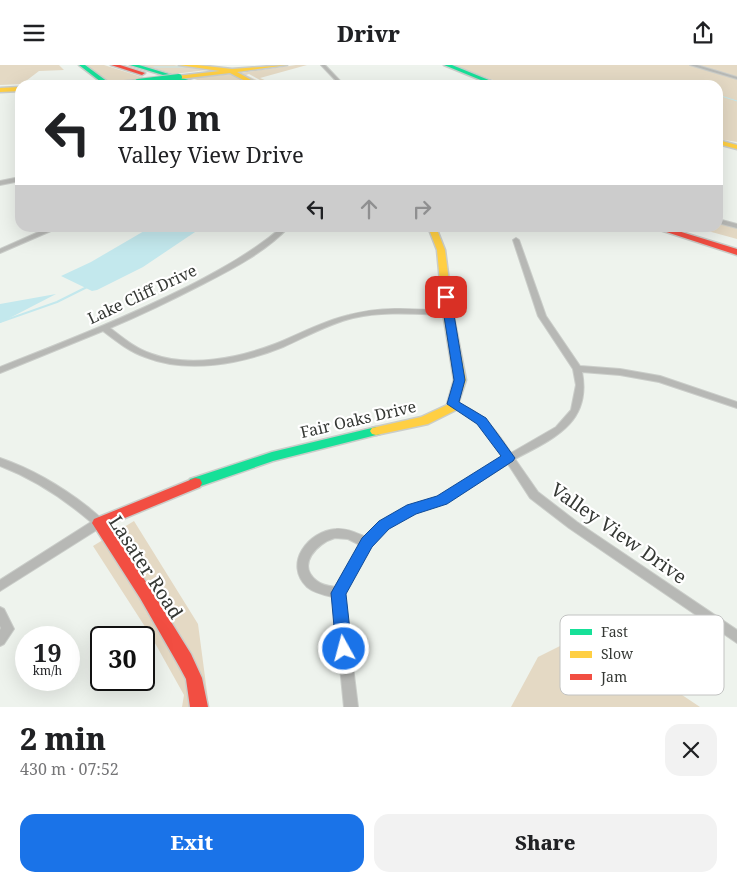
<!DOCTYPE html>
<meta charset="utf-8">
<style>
:root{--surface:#fff;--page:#f2f2f2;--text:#202124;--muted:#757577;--accent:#1a73e8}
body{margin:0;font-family:"Noto Serif",serif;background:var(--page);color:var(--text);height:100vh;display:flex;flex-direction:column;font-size:19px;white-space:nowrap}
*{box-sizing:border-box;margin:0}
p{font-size:16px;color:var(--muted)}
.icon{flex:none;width:28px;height:28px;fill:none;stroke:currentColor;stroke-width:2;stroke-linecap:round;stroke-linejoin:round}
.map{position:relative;height:642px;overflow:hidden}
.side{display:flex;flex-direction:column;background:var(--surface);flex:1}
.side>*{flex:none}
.banner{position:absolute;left:15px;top:15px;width:708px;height:152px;border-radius:15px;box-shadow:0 5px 20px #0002;background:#fff;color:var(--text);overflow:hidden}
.speed{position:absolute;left:15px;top:561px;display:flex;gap:10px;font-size:25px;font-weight:700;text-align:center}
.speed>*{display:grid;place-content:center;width:65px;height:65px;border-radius:50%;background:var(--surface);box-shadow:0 5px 20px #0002;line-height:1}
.speed small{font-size:12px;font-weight:400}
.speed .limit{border:2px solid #111;border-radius:8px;background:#fff;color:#111}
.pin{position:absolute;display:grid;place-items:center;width:42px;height:42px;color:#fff;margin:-21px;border-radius:10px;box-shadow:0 2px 8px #0006}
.me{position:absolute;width:55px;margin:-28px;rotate:353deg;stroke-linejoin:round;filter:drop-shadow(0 0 4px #0008)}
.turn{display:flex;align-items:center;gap:18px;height:105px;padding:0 20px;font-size:22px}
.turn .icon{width:65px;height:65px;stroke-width:2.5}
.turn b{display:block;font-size:35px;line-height:42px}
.lanes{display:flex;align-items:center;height:48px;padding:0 20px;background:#0003;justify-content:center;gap:25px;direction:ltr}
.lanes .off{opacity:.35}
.round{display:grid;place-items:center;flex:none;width:52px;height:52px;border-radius:15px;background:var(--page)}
.headline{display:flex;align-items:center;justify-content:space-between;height:85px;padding:0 20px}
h1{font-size:30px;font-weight:800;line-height:38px}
.button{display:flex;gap:10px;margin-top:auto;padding:10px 20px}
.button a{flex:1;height:58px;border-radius:15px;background:var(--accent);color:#fff;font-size:20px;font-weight:800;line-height:58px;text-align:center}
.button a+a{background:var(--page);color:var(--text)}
header{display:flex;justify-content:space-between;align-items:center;height:65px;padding:0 20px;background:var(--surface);font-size:22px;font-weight:800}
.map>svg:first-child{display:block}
.green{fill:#e4d9c4}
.water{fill:#c3e8ed}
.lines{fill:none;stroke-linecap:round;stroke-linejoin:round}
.stream-far1{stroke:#c3e8ed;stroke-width:1}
.stream{stroke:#c3e8ed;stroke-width:2}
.street-casing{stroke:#cacdc9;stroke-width:2}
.fast-casing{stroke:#cacdc9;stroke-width:3}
.slow-casing{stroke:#cacdc9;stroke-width:3}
.jam-casing{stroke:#cacdc9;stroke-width:3}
.street{fill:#b7b8b5;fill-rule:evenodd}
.fast{fill:#16e098;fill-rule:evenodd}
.slow{fill:#ffcf43;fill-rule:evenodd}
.jam{fill:#f24e42;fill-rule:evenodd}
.fast-bridge-casing{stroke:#cacdc9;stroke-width:8;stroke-linecap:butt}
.fast-bridge{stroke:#16e098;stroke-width:6}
.route{fill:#1a73e8;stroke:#114b97}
.labels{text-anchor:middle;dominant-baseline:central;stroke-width:4.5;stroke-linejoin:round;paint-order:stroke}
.street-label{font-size:16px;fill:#353834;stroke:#fff}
.near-street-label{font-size:19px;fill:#353834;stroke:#fff}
.key{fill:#fff;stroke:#c2c3c2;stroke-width:1}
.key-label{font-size:14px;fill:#353834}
</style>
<header><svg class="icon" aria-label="menu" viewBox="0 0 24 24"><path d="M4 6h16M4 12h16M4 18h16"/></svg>Drivr<svg class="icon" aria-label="share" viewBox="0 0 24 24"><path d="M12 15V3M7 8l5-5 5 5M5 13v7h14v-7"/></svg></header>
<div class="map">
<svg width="737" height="642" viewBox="0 0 737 642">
<rect width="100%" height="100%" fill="#eef3ed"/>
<path class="green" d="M0 0H59L64 5 39 6 22 19 0 20Z
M85 0H104L145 13 110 17Z
M142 0H174L207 5 174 9Z
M296 0H307L260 13 276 20 260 15 249 9 246 10 267 20H261L240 9 247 7Z
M454 0H737V77L718 74V20H506Z
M233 9 253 20H211L192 13Z
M718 157 737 163V174L697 163 718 162Z
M134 456 198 559 209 642H182L184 630 151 571 93 481Z
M588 567 700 642H511L538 592Z"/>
<path class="water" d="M151 162 201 163 143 202 97 225 92 226 61 211 91 197Z
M56 229 0 258V239Z"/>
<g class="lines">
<path class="stream-far1" d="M154 2H184
M718 30 737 36"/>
<path class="stream" d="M0 257 57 237 87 222"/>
<defs>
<path id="street" d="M321 0H325L344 20H340Z
M690 0H697L737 12V14Z
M20 112V116L0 120V116Z
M718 154 737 159V163L718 158Z
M50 162H60L0 188V184Z
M282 162H289C265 187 233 204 203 219 172 235 141 250 110 263 123 273 136 284 152 289 190 303 238 293 275 279 300 269 323 256 349 250 382 241 415 244 448 246L452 248 448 250C416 249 384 246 353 253 328 259 306 272 283 282 241 299 188 309 145 292 130 287 116 276 103 266L0 308V302C64 277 127 252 189 221 221 204 253 187 282 162Z
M516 173 519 175 546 251 580 301 620 304 660 311 737 337V343L659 317 620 310 582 307C592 358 553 374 515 394L538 427 577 457 737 565V578L569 463 530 433 508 399 446 438 415 447 388 463 371 481 344 529 358 642H344L333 532C324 530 314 528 307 522 283 499 308 466 336 464 346 463 356 468 366 472L380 457 408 441 439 432 503 392C486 365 479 355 450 341L448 339 450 337C455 336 459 338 464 341 486 351 498 368 511 388L556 362 571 345 576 320 573 304 538 251 513 175ZM335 473 348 474 360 480 335 522C329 521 322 520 317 516 296 500 317 478 335 473Z
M0 393C32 404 61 421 88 442 93 447 101 451 104 458L103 461 0 526V515L91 457C64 434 34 414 0 401Z
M0 542 4 544 14 564 4 579 0 581V565L1 563 0 561Z"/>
<path id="fast" d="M79 0H85L112 20H105Z
M130 0H139L205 20H196Z
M444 0H452L501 20H493Z
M376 362 380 363 382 366 380 369 273 396 195 423 190 422 188 418 190 414 272 387Z"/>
<path id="slow" d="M179 0H197L232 4 287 0 237 7 260 20H253L230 8 179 14 177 11 220 6Z
M20 22V26L0 27V23Z
M718 75 737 80V84L718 79Z
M428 162H436L445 185 453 248 466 315 456 345 428 359 376 370 372 369 370 366 372 363 421 352 447 340 454 315 443 248 437 185Z"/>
<path id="jam" d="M111 0H120L145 8 142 10Z
M138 15 140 18 106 20 109 18Z
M651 162H665L737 184V190Z
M195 413 200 414 202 418 200 422 108 460 150 523 191 589 202 613 208 642H190L186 614 179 601 140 533 92 458 94 454Z"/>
</defs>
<use href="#street" class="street-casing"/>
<use href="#fast" class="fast-casing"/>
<use href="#slow" class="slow-casing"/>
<use href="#jam" class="jam-casing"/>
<use href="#street" class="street"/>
<use href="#fast" class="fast"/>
<use href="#slow" class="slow"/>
<use href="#jam" class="jam"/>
<defs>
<path id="fast-bridge" d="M138 17 179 12"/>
</defs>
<use href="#fast-bridge" class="fast-bridge-casing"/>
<use href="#fast-bridge" class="fast-bridge"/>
</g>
<path class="route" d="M442 230H449L451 232 465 315 459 337 486 353 515 393 513 396 447 439 416 449 389 464 372 482 346 529 352 584 349 589 344 592 338 589 336 584 331 528 362 473 379 456 407 440 437 431 501 391 477 359 447 339 454 315 441 232Z"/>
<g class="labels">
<g class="street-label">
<text transform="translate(142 229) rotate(-25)">Lake Cliff Drive</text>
<text transform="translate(358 354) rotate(-13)">Fair Oaks Drive</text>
</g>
<g class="near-street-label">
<text transform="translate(619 468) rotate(35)">Valley View Drive</text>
<text transform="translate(146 502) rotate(57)">Lasater Road</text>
</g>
</g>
<rect x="560" y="550" width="164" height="80" rx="8" class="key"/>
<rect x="570" y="564" width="22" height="6" fill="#16e098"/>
<rect x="570" y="586" width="22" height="7" fill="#ffcf43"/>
<rect x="570" y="609" width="22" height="6" fill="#f24e42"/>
<g class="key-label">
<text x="601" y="572">Fast</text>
<text x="601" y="594">Slow</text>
<text x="601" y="617">Jam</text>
</g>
</svg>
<div class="speed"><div>19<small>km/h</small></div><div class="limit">30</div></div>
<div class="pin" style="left:446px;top:232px;background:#d93025"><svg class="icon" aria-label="arrive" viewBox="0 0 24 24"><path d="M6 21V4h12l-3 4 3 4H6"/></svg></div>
<svg class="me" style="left:344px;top:584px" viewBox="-20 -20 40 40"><circle r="17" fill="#1a73e8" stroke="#fff" stroke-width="3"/><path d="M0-11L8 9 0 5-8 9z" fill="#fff"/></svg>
<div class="banner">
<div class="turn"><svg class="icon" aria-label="left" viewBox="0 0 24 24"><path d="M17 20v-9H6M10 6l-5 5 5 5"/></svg><div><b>210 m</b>Valley View Drive</div></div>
<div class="lanes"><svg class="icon" aria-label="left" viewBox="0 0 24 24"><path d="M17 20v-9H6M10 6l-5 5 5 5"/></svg><svg class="icon off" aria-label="ahead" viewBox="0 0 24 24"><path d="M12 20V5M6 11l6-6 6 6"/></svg><svg class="icon off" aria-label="right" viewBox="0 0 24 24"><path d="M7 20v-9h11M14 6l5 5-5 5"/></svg></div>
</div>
</div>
<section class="side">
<div class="headline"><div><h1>2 min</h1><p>430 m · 07:52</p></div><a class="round"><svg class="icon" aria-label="close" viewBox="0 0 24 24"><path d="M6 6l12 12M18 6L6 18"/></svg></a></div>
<div class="button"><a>Exit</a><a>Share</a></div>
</section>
